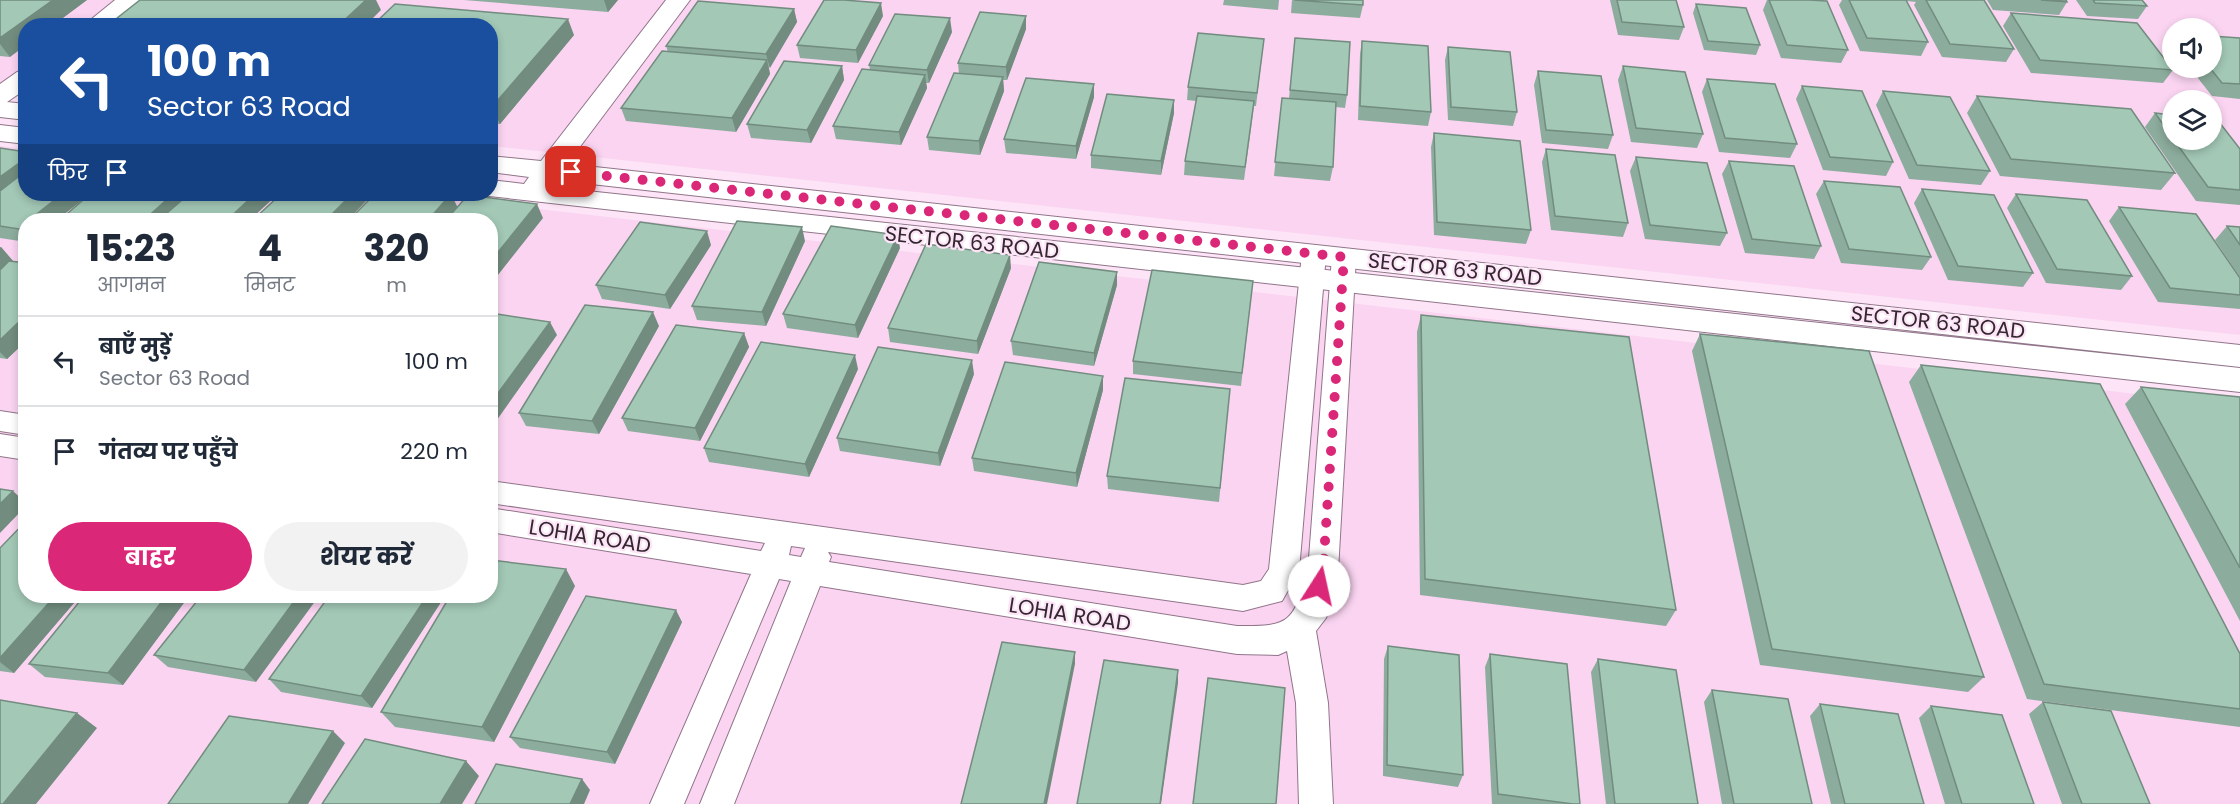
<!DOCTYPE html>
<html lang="hi">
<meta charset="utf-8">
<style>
:root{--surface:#fff;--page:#f2f2f3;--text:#1f2937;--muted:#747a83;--line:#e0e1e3;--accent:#db2777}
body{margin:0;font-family:Poppins,"Noto Sans Devanagari",sans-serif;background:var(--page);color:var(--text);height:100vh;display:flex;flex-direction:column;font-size:22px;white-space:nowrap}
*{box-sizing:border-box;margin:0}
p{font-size:20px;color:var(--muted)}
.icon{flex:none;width:33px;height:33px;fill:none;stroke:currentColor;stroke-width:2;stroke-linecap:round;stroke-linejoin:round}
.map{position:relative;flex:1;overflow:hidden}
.sheet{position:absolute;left:18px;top:213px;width:480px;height:390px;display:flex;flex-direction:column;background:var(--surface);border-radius:24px;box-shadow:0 3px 9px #0003}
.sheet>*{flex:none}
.hud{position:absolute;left:18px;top:18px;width:480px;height:183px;border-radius:24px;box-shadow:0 3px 9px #0003;background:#1a4fa0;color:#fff;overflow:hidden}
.fabs{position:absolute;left:2162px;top:18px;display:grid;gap:12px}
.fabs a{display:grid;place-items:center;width:60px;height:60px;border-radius:50%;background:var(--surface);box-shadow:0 3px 9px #0003;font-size:30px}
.pin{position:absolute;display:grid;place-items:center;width:51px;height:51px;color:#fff;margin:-26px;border-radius:12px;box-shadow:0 3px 9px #0006}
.me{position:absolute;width:66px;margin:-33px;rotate:10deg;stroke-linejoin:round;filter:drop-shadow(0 0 4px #0008)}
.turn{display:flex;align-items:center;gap:21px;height:126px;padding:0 30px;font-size:27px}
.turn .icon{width:78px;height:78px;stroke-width:2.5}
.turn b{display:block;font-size:42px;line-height:51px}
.then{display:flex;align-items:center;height:57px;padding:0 30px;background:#0003;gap:12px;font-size:22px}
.eta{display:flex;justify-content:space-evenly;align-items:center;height:102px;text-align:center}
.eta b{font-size:36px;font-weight:700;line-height:42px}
.primary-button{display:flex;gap:12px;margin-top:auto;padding:12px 30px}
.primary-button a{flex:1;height:69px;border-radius:36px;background:var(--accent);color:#fff;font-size:24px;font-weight:700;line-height:69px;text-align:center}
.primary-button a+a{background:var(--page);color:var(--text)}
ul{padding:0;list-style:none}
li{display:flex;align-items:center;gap:18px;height:90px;padding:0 30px;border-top:2px solid var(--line)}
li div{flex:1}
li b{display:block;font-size:22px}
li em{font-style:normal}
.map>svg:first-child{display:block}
.built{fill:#fad4f1;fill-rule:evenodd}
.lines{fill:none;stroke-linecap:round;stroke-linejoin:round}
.minor-casing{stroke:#91758a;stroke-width:2}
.tertiary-casing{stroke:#91758a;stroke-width:2}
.minor{fill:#fff;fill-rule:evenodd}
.tertiary{fill:#fff;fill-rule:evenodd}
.wall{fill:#8cac9d}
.shaded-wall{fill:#728c7f}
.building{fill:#a3c8b6;stroke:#728c7f;stroke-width:1.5}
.route{stroke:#db2777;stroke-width:10;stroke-dasharray:0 18}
.labels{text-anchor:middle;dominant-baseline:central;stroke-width:4.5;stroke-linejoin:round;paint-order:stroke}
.street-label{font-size:21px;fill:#332730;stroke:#fde4f7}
</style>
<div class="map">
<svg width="2240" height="804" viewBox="0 0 2240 804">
<rect width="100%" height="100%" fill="#fde4f7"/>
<path class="built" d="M0 0H2240V335L491 146 490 26H26L25 96 0 94ZM2172 28H2211V68H2172ZM2172 100H2211V140H2172Z
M0 146 25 149 26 194H409L2240 406V804H0ZM26 220H490V596H26Z"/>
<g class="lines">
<defs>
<path id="minor" d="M1314 246 1323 248 1326 254 1299 571 1282 601 1243 611 828 552 831 557 829 562 1237 626C1291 627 1293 622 1308 571L1332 257 1335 251 1344 249 1353 251 1356 257 1338 571 1326 618 1316 631 1328 703 1333 804H1299L1296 703 1287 651 1278 655 1237 654 820 586 734 804H700L791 581 779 579 684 804H650L751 574 490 532V508L761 551 765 543 490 503V481L1243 585 1261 581 1269 569 1302 254 1305 248ZM791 546 805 548 801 557 789 555Z
M0 411 26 415V435L0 431Z
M0 434 26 438V460L0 456Z"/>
<path id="tertiary" d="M115 0H142L111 26H83Z
M666 0H690L567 164 2240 345V367L555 180 550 187 2240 368V392L480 195 490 194V180L524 184 529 177 490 172V156L541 161Z
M26 70V89L7 102 26 104V120L0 117V84L17 72Z
M0 125 26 128V144L0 141Z"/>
</defs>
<use href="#minor" class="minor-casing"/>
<use href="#tertiary" class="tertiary-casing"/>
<use href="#minor" class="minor"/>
<use href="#tertiary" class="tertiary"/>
</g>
<path class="wall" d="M0 0H87L52 26H26L10 57 0 56Z
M464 0H618L608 12Z
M1224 0H1279L1278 10 1223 5Z
M1292 0 1363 5 1360 18 1291 13Z
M1610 0H1676L1684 27 1679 40 1618 35Z
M1767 0H1809L1848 50 1841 63 1781 58 1763 10Z
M1842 0H1906L1928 42 1921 56 1860 51 1839 5Z
M1907 0H1984L2014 49 2006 62 1942 57 1914 5 1916 2 1907 1Z
M1987 0H2066L2067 2 2059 15 1993 10Z
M2076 0H2142L2147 6 2138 19 2087 16Z
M1696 4 1760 45 1756 55 1704 50 1693 13Z
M794 9 797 22 769 68 770 74 736 132 626 121 621 108 668 52 666 46Z
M2011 13 2173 70 2163 83 2031 73 2003 26Z
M883 16 858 63 800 58 797 45Z
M490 26 574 35 500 124 490 123Z
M1026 29 1007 80H1003L1004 91 980 155 929 150 927 137 959 74 958 63Z
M952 32 929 83H926L927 88 901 145 836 139 833 126 870 70 869 65Z
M1295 38 1347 95 1345 108 1336 107 1333 167 1330 181 1274 176 1282 98H1289Z
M2240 38V99L2212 96 2190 68H2211Z
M1264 39 1256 106H1254L1244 180 1184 175 1185 161 1196 101 1187 100 1188 87Z
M1362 41 1431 112 1428 126 1358 120 1360 54Z
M1448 47 1517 112 1513 126 1448 120 1445 60Z
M842 66 844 80 811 143 751 138 747 124Z
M1623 66 1703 134 1697 148 1631 142 1618 80Z
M1538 71 1613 135 1608 149 1542 143 1534 85Z
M1707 79 1797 144 1790 158 1719 152 1702 92Z
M1094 84V97L1076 159 1006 153 1004 139Z
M1802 86 1893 162 1886 176 1823 170 1796 99Z
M1883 91 1990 171 1981 185 1909 179 1876 105Z
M1977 96 2175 173 2161 190 2000 176 1967 113Z
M1174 100V113L1161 175 1091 168V155Z
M2155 113 2172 115V140H2211L2240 149V205L2196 201 2145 127Z
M1434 133 1531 230 1526 244 1434 235 1431 147Z
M0 148 26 220V242L0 238Z
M1546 149 1628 223 1623 237 1551 230 1542 162Z
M1636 157 1727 233 1720 246 1645 239 1630 171Z
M1729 161 1821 246 1814 259 1745 253 1722 174Z
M1824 181 1931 257 1922 270 1841 263 1816 194Z
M1922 189 2033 273 2023 287 1948 280 1914 203Z
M2016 194 2132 276 2121 290 2046 283 2007 208Z
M2119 207 2240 278V309L2158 302 2109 221Z
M2227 226 2240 227V277L2215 240Z
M805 241 766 326 697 320 692 306Z
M711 245 670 309 602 299 596 285Z
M0 247H1L13 261 26 263V341L7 359 0 358Z
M900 248 858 338 787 328 783 314Z
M1011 268 978 354 890 342 888 328Z
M1117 272V285L1094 366 1013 355 1011 341Z
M1253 281 1241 386 1133 374V361Z
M1421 315 1676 610 1666 626 1420 595 1417 332Z
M659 326 599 434 526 426 519 413Z
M744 333 749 347 700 441 628 431 622 418Z
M1700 334 1984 677 1968 692 1760 665 1692 351Z
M1921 365 2240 709V727L2027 699 1909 382Z
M858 369 809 477 709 462 704 448Z
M974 374 940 466 840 451 837 438Z
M1103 376V390L1077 487 974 471 972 458Z
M2141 387 2240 397V621L2125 404Z
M1230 389 1219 502 1108 489 1107 476Z
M0 548 26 596H80L14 673 0 671Z
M575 586 494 742 395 727 381 712Z
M84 596H189L123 685 45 677 29 664Z
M201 596 256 682 168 667 154 655Z
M329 596H445L372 708 281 692 269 679Z
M682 622 615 764 520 748 510 737Z
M1388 646 1463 775 1458 787 1383 776 1384 659Z
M1490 654 1580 804H1492L1485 667Z
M1598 659 1698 804H1606L1591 672Z
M1712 690 1812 804H1722L1704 702Z
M2043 702 2150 804H2062L2029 714Z
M1820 704 1924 804H1831L1810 716Z
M1931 706 2034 804H1945L1919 718Z"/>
<path class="shaded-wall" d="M53 0H87L52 26H26V45L10 57 0 44V38Z
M366 0H376L381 10 365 26H338Z
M604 0H618L608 12Z
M881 3 883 16 858 63 856 50Z
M794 9 797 22 770 68 766 54Z
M1026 16V29L1007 80 1006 67Z
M950 18 952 32 929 83 927 70Z
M568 19 574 35 500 124 492 107Z
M767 60 770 74 736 132 732 118Z
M842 66 844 80 811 143 807 130Z
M925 75 927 88 901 145 899 132Z
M1003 77 1004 91 980 155 979 141Z
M1094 84V97L1076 159V146Z
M1174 100V113L1161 175V161Z
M26 158V180L0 200V177Z
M62 194H90L57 220H29Z
M173 194H197L169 220H144Z
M255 194H278L250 220H227Z
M352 194H367L369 198 348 220H326Z
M451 194 458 208 447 220H428Z
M537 204 543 218 490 285V262Z
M26 224V237L19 229Z
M802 227 805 241 766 326 762 312Z
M707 231 711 245 670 309 665 295Z
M898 235 900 248 858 338 855 325Z
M1 247 13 261 0 273V248Z
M1010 255 1011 268 978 354 977 341Z
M1117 272V285L1094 366V353Z
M653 312 659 326 599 434 592 421Z
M26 315V341L7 359 0 352V340Z
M550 322 557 335 494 424 490 418V404Z
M744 333 749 347 700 441 695 428Z
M855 355 858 369 809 477 805 464Z
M972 360 974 374 940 466 938 453Z
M1103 376V390L1077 487 1076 473Z
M13 491 26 503V506L0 533V504Z
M566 569 575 586 494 742 482 727Z
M55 596H80L14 673 0 662V658Z
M166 596H189L123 685 108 673Z
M298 596H319L256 682 244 670Z
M427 596H445L372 708 361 696Z
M676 610 682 622 615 764 607 752Z
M1075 652V664L1047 804H1044Z
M1178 670V683L1161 804H1160Z
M77 713 97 728 36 804H3Z
M333 731 345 743 308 804H288Z
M466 761 479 776 462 804H440Z
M582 779 590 790 584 804H570Z"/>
<path class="building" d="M0 0H53L0 38Z
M140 0H366L338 26H107Z
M824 0H844L881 3 856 50 797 45Z
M1294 0H1363V5Z
M1617 0H1676L1684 27 1622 22Z
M1769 0H1809L1827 1 1848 50 1787 45Z
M1849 0H1906L1928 42 1867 38Z
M1926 0H1984L2014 49 1950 44Z
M2041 0H2066L2067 2Z
M2093 0H2142L2147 6 2095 3Z
M698 1 794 9 766 54 666 46Z
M395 4 568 19 492 107H490V26H372Z
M1696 4 1746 8 1760 45 1708 41Z
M980 12 1026 16 1006 67 958 63Z
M2011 13 2137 23 2173 70 2040 60Z
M895 14 950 18 927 70 869 65Z
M1198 33 1264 39 1257 93 1188 87Z
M2211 36 2240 38V84L2222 83 2210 68Z
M1295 38 1350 42 1347 95 1290 90Z
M1362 41 1428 46 1431 112 1360 106Z
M1448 47 1510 52 1517 112 1451 107Z
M662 51 767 60 732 118 621 108Z
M784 61 842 66 807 130 747 124Z
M1623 66 1685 72 1703 134 1636 128Z
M862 69 925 75 899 132 833 126Z
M1538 71 1601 76 1613 135 1546 130Z
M954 73 1003 77 979 141 927 137Z
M1026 78 1094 84 1076 146 1004 139Z
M1707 79 1775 84 1797 144 1725 138Z
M1802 86 1862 91 1893 162 1830 157Z
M1883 91 1950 97 1990 171 1917 165Z
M1107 94 1174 100 1161 161 1091 155Z
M1197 96 1254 101 1245 167 1185 161Z
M1977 96 2131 109 2175 173 2011 159Z
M1282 98 1336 102 1333 167 1275 162Z
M2155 113 2172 115V137Z
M2211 118H2216L2240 149V190L2208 187 2174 140H2211Z
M1434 133 1520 141 1531 230 1437 222Z
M0 148 26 152V158L0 177Z
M1546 149 1615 155 1628 223 1555 216Z
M1636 157 1707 163 1727 233 1650 225Z
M1729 161 1794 166 1821 246 1752 239Z
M26 171V194H62L29 220H26V224L19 229 0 226V191Z
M1824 181 1900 187 1931 257 1849 249Z
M1922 189 1994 195 2033 273 1958 266Z
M90 194H173L144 220H60Z
M189 194H255L227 220H159Z
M281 194H352L326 220H253Z
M375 194H451L428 220H349Z
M2016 194 2087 200 2132 276 2057 269Z
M468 195 537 204 490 262V220H446Z
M2119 207 2196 214 2240 278V295L2170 288Z
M737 221 802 227 762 312 692 306Z
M640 222 707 231 665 295 596 285Z
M831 226 898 235 855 325 783 314Z
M2227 226 2240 227V245Z
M926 244 1010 255 977 341 888 328Z
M9 261 26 263V315L0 340V270Z
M1039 262 1117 272 1094 353 1011 341Z
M1152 270 1253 281 1242 373 1133 361Z
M585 305 653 312 592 421 519 413Z
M490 313 550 322 490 404Z
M1421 315 1629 337 1676 610 1425 579Z
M676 325 744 333 695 428 622 418Z
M1700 334 1869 351 1984 677 1772 649Z
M761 342 855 355 805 464 704 448Z
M878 347 972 360 938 453 837 438Z
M1005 362 1103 376 1076 473 972 458Z
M1921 365 2100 384 2240 654V709L2044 684Z
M1125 378 1230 389 1220 488 1107 476Z
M2141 387 2240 397V568Z
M0 489 13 491 0 504Z
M26 521V596H55L0 658V548Z
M490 560 566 569 482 727 381 712 450 596H490Z
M84 596H166L108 673 29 664Z
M201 596H298L244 670 154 655Z
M329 596H427L361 696 269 679Z
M586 596 676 610 607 752 510 737Z
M1002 642 1075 652 1044 804H961Z
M1388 646 1459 655 1463 775 1387 765Z
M1490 654 1567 664 1580 804H1573L1498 794Z
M1598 659 1676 670 1698 804H1615Z
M1104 660 1178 670 1160 804H1077Z
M1208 678 1285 688 1276 804H1193Z
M1712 690 1788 699 1812 804H1734Z
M0 700 77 713 3 804H0Z
M2043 702 2111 711 2150 804H2082Z
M1820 704 1898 714 1924 804H1845Z
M1931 706 2002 715 2034 804H1962Z
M229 716 333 731 288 804H168Z
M365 739 466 761 440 804H322Z
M496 764 582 779 570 804H475Z"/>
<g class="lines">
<path class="route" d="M571 172 1344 257 1323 571 1319 586"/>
</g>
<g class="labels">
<g class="street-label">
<text transform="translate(972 242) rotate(6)">SECTOR 63 ROAD</text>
<text transform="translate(1455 269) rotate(6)">SECTOR 63 ROAD</text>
<text transform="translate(1938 322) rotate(6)">SECTOR 63 ROAD</text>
<text transform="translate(590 536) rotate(9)">LOHIA ROAD</text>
<text transform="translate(1070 614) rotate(9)">LOHIA ROAD</text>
</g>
</g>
</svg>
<div class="fabs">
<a><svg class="icon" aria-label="sound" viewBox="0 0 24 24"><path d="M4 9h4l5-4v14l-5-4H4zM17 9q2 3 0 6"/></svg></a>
<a><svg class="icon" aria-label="layers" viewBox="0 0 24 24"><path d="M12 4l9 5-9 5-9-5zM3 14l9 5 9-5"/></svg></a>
</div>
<div class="pin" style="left:571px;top:172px;background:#d93025"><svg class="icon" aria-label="arrive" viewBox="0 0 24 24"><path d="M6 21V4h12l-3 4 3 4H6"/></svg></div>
<svg class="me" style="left:1319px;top:586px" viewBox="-20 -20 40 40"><circle r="19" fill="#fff"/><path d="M0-13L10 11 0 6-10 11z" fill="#db2777"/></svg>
<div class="hud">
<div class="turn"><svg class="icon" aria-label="left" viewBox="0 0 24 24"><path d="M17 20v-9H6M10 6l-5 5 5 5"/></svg><div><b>100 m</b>Sector 63 Road</div></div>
<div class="then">फिर<svg class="icon" aria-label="arrive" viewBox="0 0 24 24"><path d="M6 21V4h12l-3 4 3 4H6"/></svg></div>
</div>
<section class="sheet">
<div class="eta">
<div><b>15:23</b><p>आगमन</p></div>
<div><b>4</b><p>मिनट</p></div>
<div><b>320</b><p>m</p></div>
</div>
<ul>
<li><svg class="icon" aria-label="left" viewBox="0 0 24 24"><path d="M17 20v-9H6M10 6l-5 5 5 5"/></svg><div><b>बाएँ मुड़ें</b><p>Sector 63 Road</p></div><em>100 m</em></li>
<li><svg class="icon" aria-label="arrive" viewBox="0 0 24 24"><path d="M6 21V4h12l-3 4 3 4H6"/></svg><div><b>गंतव्य पर पहुँचे</b></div><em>220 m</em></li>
</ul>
<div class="primary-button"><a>बाहर</a><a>शेयर करें</a></div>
</section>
</div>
